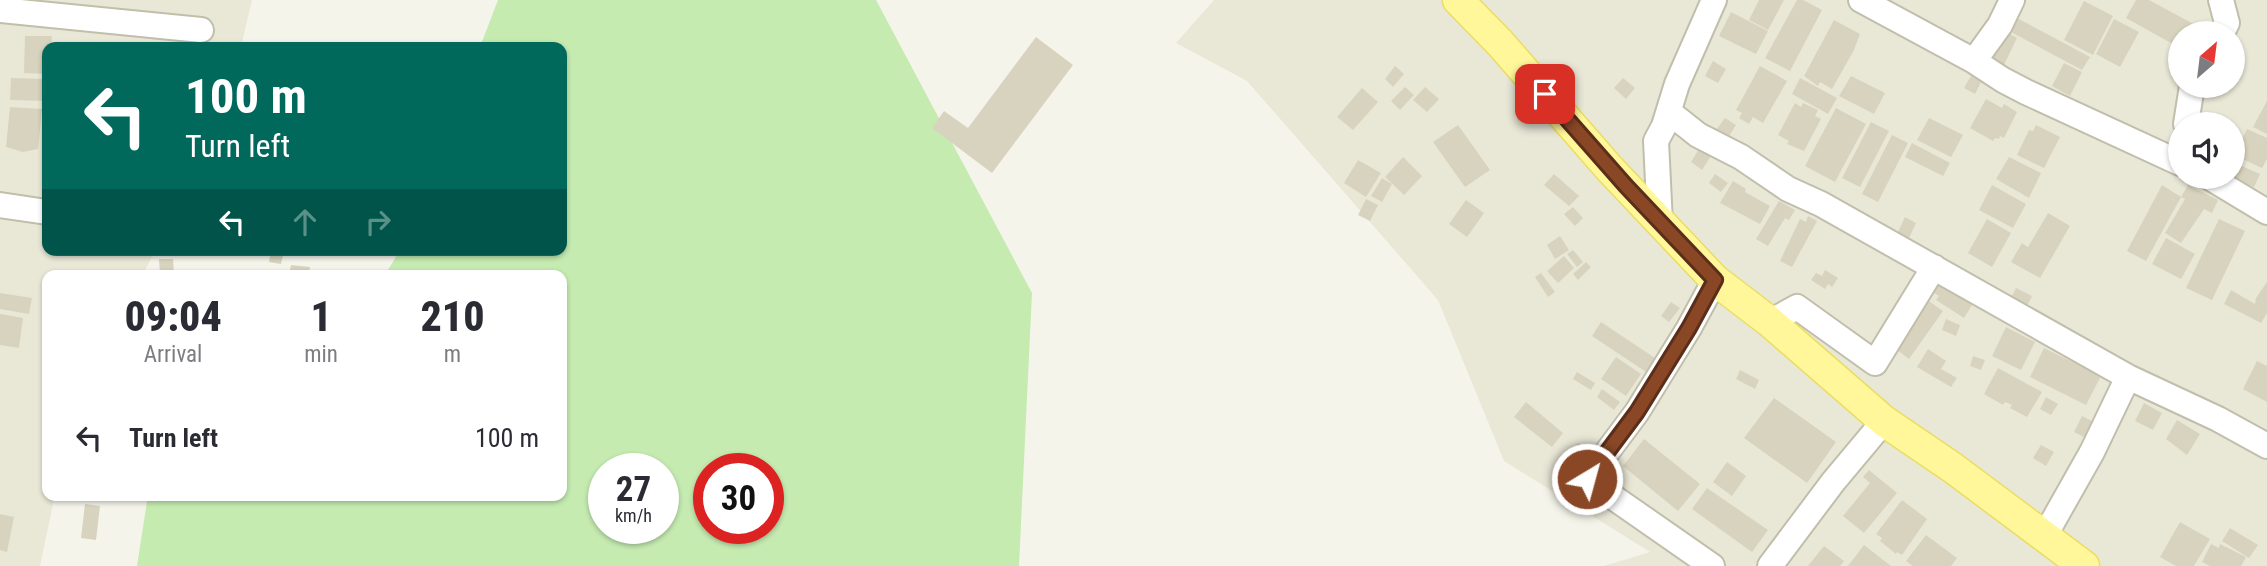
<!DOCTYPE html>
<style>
:root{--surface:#fff;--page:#f2f2f3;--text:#2b2b33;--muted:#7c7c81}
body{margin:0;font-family:"Roboto Condensed",sans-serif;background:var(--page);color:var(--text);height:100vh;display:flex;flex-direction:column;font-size:26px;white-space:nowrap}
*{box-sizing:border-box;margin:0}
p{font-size:23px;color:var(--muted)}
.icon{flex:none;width:38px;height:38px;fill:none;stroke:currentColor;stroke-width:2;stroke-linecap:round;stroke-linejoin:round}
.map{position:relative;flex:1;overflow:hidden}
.details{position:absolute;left:42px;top:270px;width:525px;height:231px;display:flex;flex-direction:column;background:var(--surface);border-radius:14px;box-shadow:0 2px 5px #0004}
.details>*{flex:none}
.banner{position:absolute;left:42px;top:42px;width:525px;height:214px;border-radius:14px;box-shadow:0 2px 5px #0004;background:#00695c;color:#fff;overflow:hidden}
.needle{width:46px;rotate:28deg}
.buttons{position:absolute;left:2168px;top:21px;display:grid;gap:14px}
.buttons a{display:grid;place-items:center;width:77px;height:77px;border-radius:50%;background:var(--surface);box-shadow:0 2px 5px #0004;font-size:35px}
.speed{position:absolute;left:588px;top:453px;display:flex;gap:14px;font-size:35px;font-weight:700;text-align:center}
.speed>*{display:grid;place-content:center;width:91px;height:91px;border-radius:50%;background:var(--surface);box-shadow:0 2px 5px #0004;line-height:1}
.speed small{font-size:18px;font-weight:400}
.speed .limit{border:10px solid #d22;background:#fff;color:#111}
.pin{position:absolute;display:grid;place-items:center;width:60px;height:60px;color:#fff;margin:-30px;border-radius:14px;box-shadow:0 4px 10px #0006}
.me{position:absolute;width:77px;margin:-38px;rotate:37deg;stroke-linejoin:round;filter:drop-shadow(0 0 5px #0008)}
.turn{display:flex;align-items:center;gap:24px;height:147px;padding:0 28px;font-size:32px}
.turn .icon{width:91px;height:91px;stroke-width:2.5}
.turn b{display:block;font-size:49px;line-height:60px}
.lanes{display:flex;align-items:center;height:66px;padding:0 28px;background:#0003;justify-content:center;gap:35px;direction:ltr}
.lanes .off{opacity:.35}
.eta{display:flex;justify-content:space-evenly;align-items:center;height:119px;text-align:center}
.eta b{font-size:42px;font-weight:800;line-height:49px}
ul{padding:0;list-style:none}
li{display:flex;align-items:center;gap:21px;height:98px;padding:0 28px}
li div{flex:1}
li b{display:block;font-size:26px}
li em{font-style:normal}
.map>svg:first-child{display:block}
.residential{fill:#e9e8d7;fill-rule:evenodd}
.green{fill:#c5ebb1;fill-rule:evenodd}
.building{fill:#d8d3be}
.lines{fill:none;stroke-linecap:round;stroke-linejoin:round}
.minor-casing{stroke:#c1beab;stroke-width:28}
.major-casing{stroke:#e9dd64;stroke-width:33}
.minor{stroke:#fff;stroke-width:24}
.major{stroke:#fff799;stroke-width:30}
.route-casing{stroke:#5a2e19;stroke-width:18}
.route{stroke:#8a4726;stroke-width:12}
</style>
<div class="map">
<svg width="2267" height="566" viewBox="0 0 2267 566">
<rect width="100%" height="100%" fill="#f5f4ea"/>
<path class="residential" d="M0 0H252L241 47H47V250H155L143 275H47V495H55L40 566H0Z
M1214 0H2267V566H1604L1650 552 1504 461 1438 300 1247 81 1176 43ZM2180 33H2233V86H2180ZM2180 124H2233V177H2180Z"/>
<path class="green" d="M498 0H876L1032 293 1019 566H137L148 495H562V275H385L400 250H562V47H480ZM604 469H663V528H604ZM709 469H768V528H709Z"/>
<path class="building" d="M1759 0H1784L1768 30 1749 20Z
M1797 0H1803L1822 10 1790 71 1765 58Z
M2136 0H2149L2199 27 2195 33H2180V48L2126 18Z
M2084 1 2113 16 2093 55 2064 40Z
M1731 12 1768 31 1756 54 1719 36Z
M2017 18 2090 57 2082 70 2009 31Z
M2114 19 2139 32 2120 67 2096 54Z
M1834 20 1860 34 1854 50 1832 89 1820 82 1818 86 1804 76Z
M2003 30 2017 38 2004 65 1993 58Z
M25 36H52L51 47H47V74L24 73Z
M1036 37 1073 65 992 173 932 128 944 111 968 128Z
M1713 61 1726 69 1718 83 1705 76Z
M2064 63 2082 72 2070 96 2052 86Z
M1395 66 1404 74 1393 87 1385 79Z
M1760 66 1787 81 1763 123 1753 117 1749 124 1739 118 1742 113 1736 110Z
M1851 76 1885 93 1874 114 1839 96Z
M1971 76 1981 82 1975 94 1964 88Z
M11 78 47 79V101L10 100Z
M1623 78 1635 88 1626 99 1614 88Z
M1800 78 1837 98 1828 114 1792 94Z
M1405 87 1414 95 1400 110 1391 101Z
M1425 87 1439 99 1427 112 1413 100Z
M1362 88 1378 102 1353 130 1337 117Z
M1986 99 2002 108 2004 104 2017 112 2004 138 2000 136 1999 139 1995 138 1993 141 1970 128Z
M2267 101V134L2253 127Z
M1795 103 1801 107 1803 103 1818 110 1815 116 1821 119 1804 151 1787 144 1789 141 1778 135Z
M10 107 42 109 38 149 23 152 6 147Z
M1836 108 1866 124 1835 182 1805 166Z
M1725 118 1736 125 1728 138 1716 130Z
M1929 118 1963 135 1951 157 1917 140Z
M1871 122 1889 131 1860 187 1842 178Z
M1458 125 1490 170 1465 187 1433 142Z
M2036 125 2060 137 2044 168 2017 155 2029 130 2033 131Z
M2247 129 2267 138V159L2262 168 2234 155Z
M1892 135 1908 143 1878 202 1862 194Z
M1912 143 1950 163 1943 176 1905 157Z
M1699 149 1711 156 1702 170 1691 162Z
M1403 157 1422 176 1404 195 1385 177Z
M2009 157 2041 173 2029 198 1996 179Z
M1358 160 1381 173 1366 197 1344 183Z
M2233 162 2260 174 2254 187 2233 178Z
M1554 174 1579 196 1569 206 1544 185Z
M1715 174 1728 183 1721 192 1709 183Z
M1382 178 1392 184 1382 202 1371 196Z
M1733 181 1746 189 1745 192 1770 206 1760 224 1720 203Z
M1992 185 2026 204 2013 228 1979 210Z
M2162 185 2181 197 2188 185 2218 200 2212 213 2204 209 2181 243 2165 233 2185 199 2181 197 2146 261 2127 251Z
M1366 199 1378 205 1370 221 1358 215Z
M1466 200 1484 213 1467 237 1449 224Z
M1779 201 1795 210 1789 220 1785 218 1768 246 1756 239Z
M1573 207 1583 218 1575 226 1564 214Z
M2048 213 2070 226 2040 278 2011 262 2022 243 2028 247Z
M1808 216 1817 221 1792 267 1780 261 1800 219 1806 222Z
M1905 217 1916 223 1909 238 1898 232Z
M1987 219 2011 233 1992 267 1968 253Z
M2219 219 2245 231 2212 300 2186 288Z
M1560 236 1569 250 1555 259 1547 245Z
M2166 238 2195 254 2181 279 2152 264Z
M271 250 284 251 281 264 269 262Z
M1573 250 1583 262 1577 267 1567 254Z
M1564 256 1574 268 1558 283 1547 271Z
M159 259H173L174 275H160Z
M1586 262 1591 267 1578 280 1573 274Z
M291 265 310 267 309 275H289Z
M1825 270 1838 278 1832 287 1828 284 1825 289 1811 280 1816 273 1822 276Z
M1541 273 1555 292 1548 297 1535 277Z
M1935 282 1972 305 1964 318 1936 300 1939 296 1930 290Z
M2267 282V313L2261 323 2224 304 2231 290 2255 304 2256 298Z
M2016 288 2032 296 2027 306 2011 298Z
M0 293 32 298 29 314 0 309Z
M1926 299 1943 311 1909 359 1893 347Z
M1671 302 1680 308 1669 322 1661 316Z
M0 314 23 318 19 348 0 345Z
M1946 319 1960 325 1956 336 1942 330Z
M1601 322 1655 358 1646 372 1592 336Z
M2006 327 2035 342 2021 370 1992 356Z
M2044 348 2101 376 2086 405 2030 377Z
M1928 349 1946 361 1941 369 1957 378 1951 387 1917 367Z
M1973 356 1985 360 1981 370 1970 366Z
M1616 357 1641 374 1626 396 1601 379Z
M2257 361 2267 366V402L2243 389Z
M1998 368 2042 392 2027 417 2010 408 2012 405 2005 402 2003 405 1984 394Z
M1740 370 1759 380 1755 389 1736 379Z
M1577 372 1595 383 1591 390 1573 379Z
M1602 389 1620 402 1614 410 1597 397Z
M2046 397 2058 404 2051 415 2040 409Z
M1774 398 1836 442 1807 483 1744 438Z
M1526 402 1563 433 1552 447 1514 417Z
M2144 403 2162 413 2153 430 2135 421Z
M2082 416 2092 421 2084 437 2074 432Z
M2177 420 2200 434 2187 455 2166 439Z
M1644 439 1700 484 1678 511 1623 466Z
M1578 443 1589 452 1582 460 1571 451Z
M2041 445 2054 452 2046 466 2033 458Z
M1727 462 1746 476 1732 496 1713 482Z
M1869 470 1897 493 1864 533 1843 516 1870 483 1863 477Z
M1707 488 1768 530 1752 552 1692 509Z
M1902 500 1927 519 1902 555 1897 552 1896 554 1880 541 1882 538 1876 534Z
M85 504 100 506 96 540 81 538Z
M0 514 14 517 7 552 0 550Z
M2180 522 2210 539 2194 566H2176L2160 557Z
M2230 528 2258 545 2249 558 2222 541Z
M1926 535 1957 558 1951 566H1913L1906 561Z
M2211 544 2219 548 2220 544 2246 557 2241 566H2210L2202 562Z
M1864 545 1891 566H1848Z
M1824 546 1844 561 1840 566H1808Z"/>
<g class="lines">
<defs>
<path id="minor" d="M1861 0 1974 61
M2012 0 2000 25 1974 61 2003 80 2026 92 2180 163
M2221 0 2227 23 2222 33
M0 10 201 30
M1669 112 1698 135 1741 157 1788 189 1821 204 2128 377 2218 419 2267 446
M2186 124 2192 86
M2209 177 2267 212
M0 205 47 212
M1660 223 1656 141 1664 126 1677 84 1714 0
M1770 322 1797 307 1875 363 1934 267
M2044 537 2092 452 2128 377
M1712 566 1587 479 1637 412 1689 328 1715 280
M1770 566 1833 482 1884 421"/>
<path id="major" d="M1458 0 1500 43 1609 168 1715 280 1770 322 1884 421 1953 468 2084 566"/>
</defs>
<use href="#minor" class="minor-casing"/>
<use href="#major" class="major-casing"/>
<use href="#minor" class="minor"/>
<use href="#major" class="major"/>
</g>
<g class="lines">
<defs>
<path id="route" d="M1545 94 1626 186 1715 280 1689 328 1637 412 1587 479"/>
</defs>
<use href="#route" class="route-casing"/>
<use href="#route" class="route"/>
</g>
</svg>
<div class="buttons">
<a><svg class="needle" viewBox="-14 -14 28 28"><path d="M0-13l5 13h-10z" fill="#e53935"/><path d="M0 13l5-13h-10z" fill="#7c7c81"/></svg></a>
<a><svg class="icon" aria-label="sound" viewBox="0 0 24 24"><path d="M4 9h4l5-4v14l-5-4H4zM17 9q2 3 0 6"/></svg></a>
</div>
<div class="speed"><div>27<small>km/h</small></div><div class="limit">30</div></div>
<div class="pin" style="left:1545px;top:94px;background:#d93025"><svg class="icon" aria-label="arrive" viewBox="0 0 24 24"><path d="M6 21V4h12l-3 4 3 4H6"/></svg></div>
<svg class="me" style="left:1587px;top:479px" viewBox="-20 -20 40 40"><circle r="17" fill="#8a4726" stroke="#fff" stroke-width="3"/><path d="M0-11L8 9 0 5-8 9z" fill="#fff"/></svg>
<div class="banner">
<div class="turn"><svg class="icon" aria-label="left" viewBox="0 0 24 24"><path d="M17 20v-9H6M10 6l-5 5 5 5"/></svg><div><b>100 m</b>Turn left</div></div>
<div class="lanes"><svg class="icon" aria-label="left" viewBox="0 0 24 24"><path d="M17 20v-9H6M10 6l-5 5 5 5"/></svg><svg class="icon off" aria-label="ahead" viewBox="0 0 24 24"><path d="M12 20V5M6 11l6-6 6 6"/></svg><svg class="icon off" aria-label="right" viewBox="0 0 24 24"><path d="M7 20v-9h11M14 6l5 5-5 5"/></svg></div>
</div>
<section class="details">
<div class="eta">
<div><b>09:04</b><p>Arrival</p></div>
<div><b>1</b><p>min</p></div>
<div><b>210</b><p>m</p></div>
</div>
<ul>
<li><svg class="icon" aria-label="left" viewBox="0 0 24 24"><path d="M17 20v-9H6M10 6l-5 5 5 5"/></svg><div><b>Turn left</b></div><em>100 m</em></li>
</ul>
</section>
</div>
